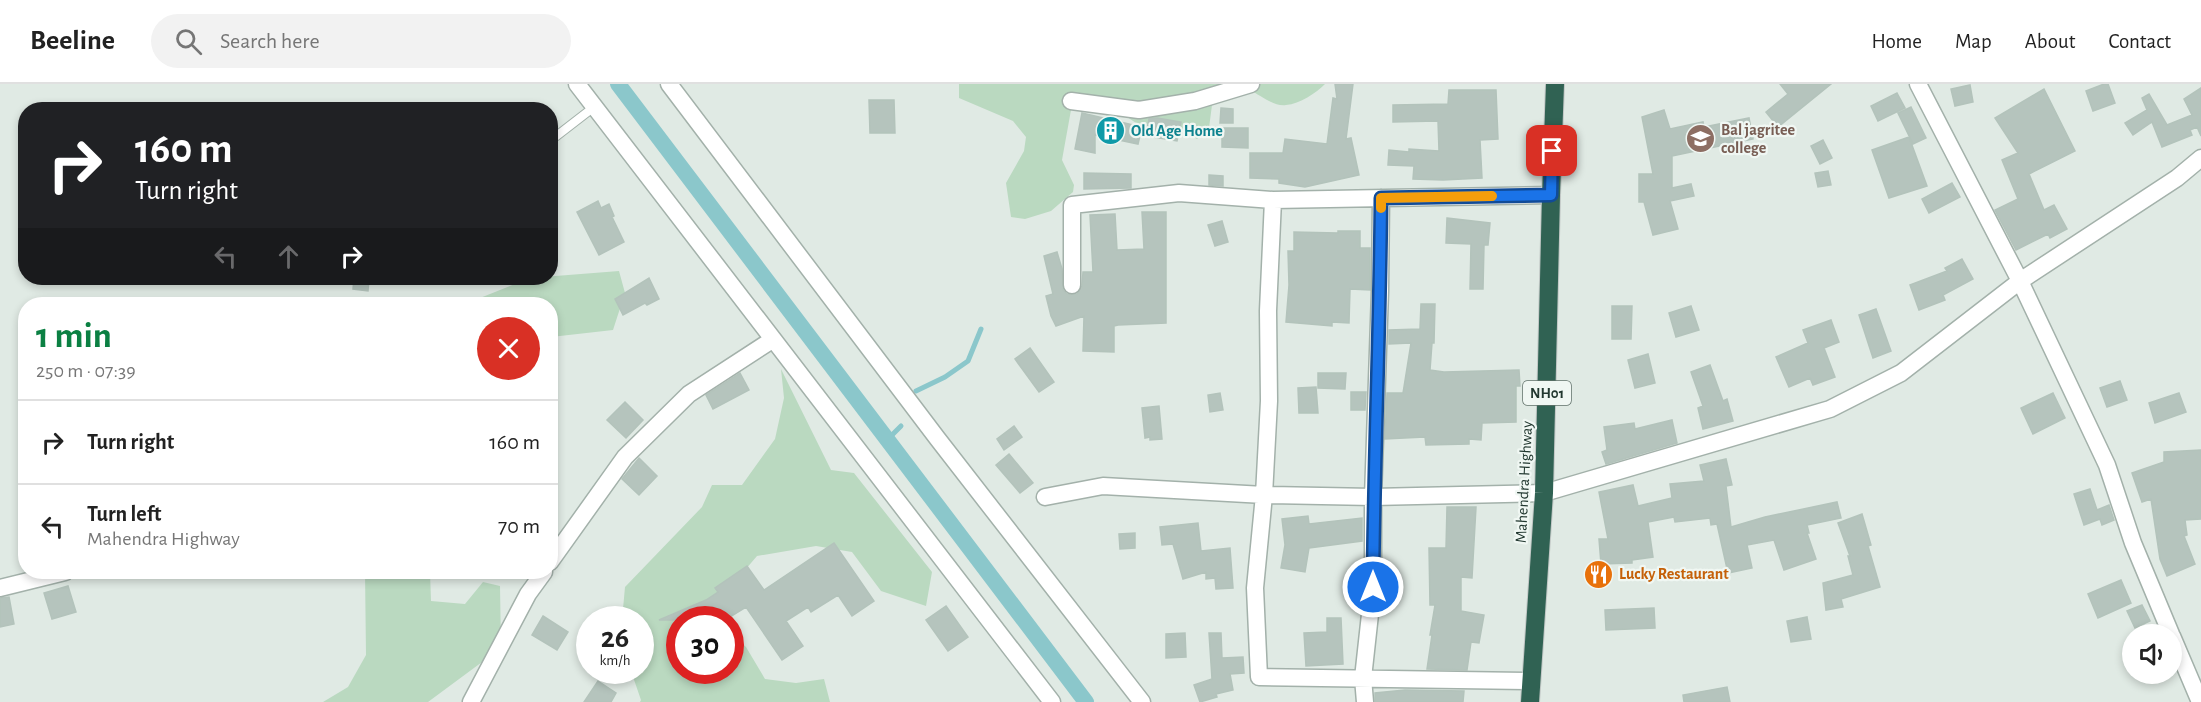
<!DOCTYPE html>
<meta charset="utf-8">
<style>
:root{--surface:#fff;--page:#f2f2f2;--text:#222;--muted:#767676;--line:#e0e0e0;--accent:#0b8043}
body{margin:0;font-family:"Alegreya Sans",sans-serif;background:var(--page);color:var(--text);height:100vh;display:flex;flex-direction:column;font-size:22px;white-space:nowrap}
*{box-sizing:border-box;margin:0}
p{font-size:20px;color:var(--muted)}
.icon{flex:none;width:33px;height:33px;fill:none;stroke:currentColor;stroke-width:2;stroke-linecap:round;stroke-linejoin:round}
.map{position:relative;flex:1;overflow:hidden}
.side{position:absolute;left:18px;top:213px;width:540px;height:282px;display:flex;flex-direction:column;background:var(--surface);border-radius:24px;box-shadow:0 3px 9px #0003}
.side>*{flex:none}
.top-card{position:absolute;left:18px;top:18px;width:540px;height:183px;border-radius:24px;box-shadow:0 3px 9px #0003;background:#202124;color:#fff;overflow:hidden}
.controls{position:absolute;left:2122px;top:540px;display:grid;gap:12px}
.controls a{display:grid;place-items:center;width:60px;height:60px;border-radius:50%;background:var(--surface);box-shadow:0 3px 9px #0003;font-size:30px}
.speed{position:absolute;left:576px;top:522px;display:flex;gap:12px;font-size:30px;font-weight:700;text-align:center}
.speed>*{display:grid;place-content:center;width:78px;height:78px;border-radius:50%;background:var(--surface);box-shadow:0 3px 9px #0003;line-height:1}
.speed small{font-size:15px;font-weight:400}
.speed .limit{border:9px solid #d22;background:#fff;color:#111}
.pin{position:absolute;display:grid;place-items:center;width:51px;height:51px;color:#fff;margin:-26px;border-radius:12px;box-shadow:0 3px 9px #0006}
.me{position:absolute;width:66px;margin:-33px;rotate:0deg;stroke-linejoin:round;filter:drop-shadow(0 0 4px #0008)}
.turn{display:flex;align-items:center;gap:21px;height:126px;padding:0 18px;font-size:27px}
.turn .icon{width:78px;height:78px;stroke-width:2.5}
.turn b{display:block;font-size:42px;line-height:51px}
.lanes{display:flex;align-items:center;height:57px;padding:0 18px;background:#0003;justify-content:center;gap:30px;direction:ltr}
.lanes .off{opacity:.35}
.round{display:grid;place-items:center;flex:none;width:63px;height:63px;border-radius:32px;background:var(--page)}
.summary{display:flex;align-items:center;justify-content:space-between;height:102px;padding:0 18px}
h1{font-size:36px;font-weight:700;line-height:45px;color:var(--accent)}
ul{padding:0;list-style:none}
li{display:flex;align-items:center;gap:18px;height:84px;padding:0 18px;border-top:2px solid var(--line)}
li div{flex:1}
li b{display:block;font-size:22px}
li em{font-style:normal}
header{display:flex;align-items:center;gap:36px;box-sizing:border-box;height:84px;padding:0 30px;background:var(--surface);border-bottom:2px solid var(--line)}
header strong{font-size:28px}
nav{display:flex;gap:33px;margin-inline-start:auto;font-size:21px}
.search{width:420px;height:54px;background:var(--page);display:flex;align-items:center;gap:15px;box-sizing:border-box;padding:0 21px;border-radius:33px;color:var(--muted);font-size:22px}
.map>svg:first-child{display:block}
.green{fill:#bad9c0}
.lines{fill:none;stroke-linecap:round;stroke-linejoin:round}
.stream{stroke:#8bc7cb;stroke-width:5}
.canal{stroke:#8bc7cb;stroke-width:16}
.building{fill:#b5c4bd;stroke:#b3c3bb;stroke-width:1.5}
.lane-casing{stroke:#a3b1aa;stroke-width:10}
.street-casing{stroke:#a3b1aa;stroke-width:19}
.highway-casing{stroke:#c1c7c5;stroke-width:20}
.lane{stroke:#fff;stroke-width:8}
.street{stroke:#fff;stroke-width:16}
.highway{stroke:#306253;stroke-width:18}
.route-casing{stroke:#114b97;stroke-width:15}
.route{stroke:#1a73e8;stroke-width:10}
.slow{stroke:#f59e0b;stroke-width:10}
.labels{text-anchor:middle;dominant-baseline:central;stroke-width:4.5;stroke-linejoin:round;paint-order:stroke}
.shield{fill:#f0f7f3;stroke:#60716a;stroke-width:1.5}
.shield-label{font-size:15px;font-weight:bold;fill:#223830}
.education-label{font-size:16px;font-weight:bold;fill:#785e54;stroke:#f0f7f3;text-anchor:start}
.culture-label{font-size:16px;font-weight:bold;fill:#0d838f;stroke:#f0f7f3;text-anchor:start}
.street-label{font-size:16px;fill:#223830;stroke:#f0f7f3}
.food-label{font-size:16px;font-weight:bold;fill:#c56008;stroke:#f0f7f3;text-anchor:start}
</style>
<header>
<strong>Beeline</strong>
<div class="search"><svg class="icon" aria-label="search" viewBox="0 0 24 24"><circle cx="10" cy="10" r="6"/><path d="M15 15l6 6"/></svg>Search here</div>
<nav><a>Home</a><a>Map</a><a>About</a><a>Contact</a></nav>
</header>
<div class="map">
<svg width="2201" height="618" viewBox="0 0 2201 618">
<rect width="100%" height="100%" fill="#e0eae4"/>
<path class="green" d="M959 0H1325C1316 9 1300 20 1286 21 1274 23 1260 11 1250 6L1222 12 1212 21 1209 44 1197 55C1181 46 1177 51 1160 49 1145 47 1123 30 1110 21L1106 26 1113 33 1087 26H1071L1062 76 1074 101 1073 108 1051 127 1025 135 1011 133 1006 99 1024 67 1026 53 1013 37 959 14Z
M619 187 625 209 613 246 551 253 550 220H471L475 216 530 194Z
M781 285 831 386 854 389 932 488 926 522 881 507 852 468 816 462 757 472 733 500 680 536V586H730L731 550 746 563 765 595 796 599 824 595 830 618H640L641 616 631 587 640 586V536H622L625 503 702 423 712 401H742L775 355 784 314Z
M365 488H430L431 517 465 520 483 498 500 502 501 564 428 618H323L348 603 366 571Z"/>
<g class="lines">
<path class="stream" d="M916 307 945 293 968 277 981 245
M887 356 901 342"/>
<path class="canal" d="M618 0 1086 618"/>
</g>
<path class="building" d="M1335 0H1353L1346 55 1351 54 1359 91 1305 103 1279 99V95L1250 94V69H1283L1285 55 1327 60 1333 14 1337 15Z
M1780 0H1831L1778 43 1766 28 1788 10Z
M2104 0H2108L2115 19 2093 27 2086 7Z
M1970 1 1973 18 1955 22 1951 5Z
M2201 4V52L2197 43 2190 46 2192 51 2162 63 2152 38 2133 51 2125 39 2147 26 2142 14 2149 10 2167 41 2192 31 2184 15Z
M2044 5 2075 67 2029 90 2044 126 2054 121 2067 145 2050 154 2048 150 2016 166 1995 126 2018 115 2002 76 2018 69 1995 34Z
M1449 6H1496L1498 55 1480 56 1482 94 1443 96 1413 95 1414 82 1388 81 1389 66 1409 68V65L1439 67 1438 37 1393 38V21L1448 20Z
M1897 9 1905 24 1878 37 1871 22Z
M869 16H894L895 49H870Z
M1911 23 1926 54 1913 60 1898 29Z
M1221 24 1233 25V39H1220Z
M1664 26 1670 45 1703 38 1704 43 1749 34 1753 55 1672 72V104L1691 100 1694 112 1670 117 1678 145 1653 151 1644 118H1639V90H1653L1642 33Z
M1082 29 1142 43 1138 60 1095 51V69L1075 65Z
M1157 34 1181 38 1177 57 1146 52 1149 35Z
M1222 44H1248V64L1222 63Z
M1909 53 1927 102 1889 114 1872 66Z
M1823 56 1832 74 1820 80 1811 62Z
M1828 87 1831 101 1818 103 1815 89Z
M1084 89 1131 90V104L1084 105Z
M1209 91 1223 92V102L1209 101Z
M1952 99 1960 113 1929 129 1922 115Z
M598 117 601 124 609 120 614 132 612 133 624 158 599 171 577 128Z
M1142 128H1166V239L1118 241 1114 242V268L1083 267 1084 232 1056 242 1051 232 1046 212 1053 210 1044 172 1057 168 1062 185 1063 206 1067 210H1077L1082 202 1083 188H1093L1090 131 1115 130 1117 166 1144 165Z
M1447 134 1490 139 1488 161H1484L1483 205H1470L1471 160 1446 159Z
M1222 137 1228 158 1215 162 1208 141Z
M1338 147H1360V164H1370V206L1350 205 1349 239 1332 238V242L1286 238 1289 201 1288 167H1294V148L1338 149Z
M1962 175 1973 195 1943 211 1945 216 1919 226 1910 201 1947 187 1945 184Z
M354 194H369L368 207 353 205Z
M649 194 659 215 647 221 645 219 623 231 615 215Z
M1421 220H1435L1434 259H1432L1430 286 1444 288 1519 286 1520 302H1516V338L1482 339 1481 356 1469 355V360L1426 361 1425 353 1385 355 1387 309H1403L1411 259 1389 260V246L1420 245Z
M1612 222H1632L1631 255H1612Z
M1691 222 1699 246 1676 253 1669 229Z
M1876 225 1891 267 1873 274 1859 231Z
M1831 236 1839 258 1824 264 1835 293 1813 301 1810 294 1789 303 1776 273 1808 259 1803 246Z
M1030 264 1054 298 1039 308 1015 275Z
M1648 270 1655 299 1635 304 1628 276Z
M1710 281 1723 317 1727 315 1733 337 1703 345 1698 324 1703 322 1691 288Z
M740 289 749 306 713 325 706 311Z
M1318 289H1346L1345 305 1318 304Z
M2120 297 2127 316 2107 323 2100 304Z
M1316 303 1318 329H1299L1298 304Z
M1351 308H1366L1365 326H1351Z
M1220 309 1223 326 1210 328 1208 311Z
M2053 309 2065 334 2033 350 2021 324Z
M2179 309 2186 328 2155 339 2149 319Z
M625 318 643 336 626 354 607 336Z
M1159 322 1162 355 1150 356V353L1145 354 1142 324Z
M1672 336 1677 359 1606 380 1602 368 1607 366 1604 343 1634 339 1635 345Z
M1014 342 1022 353 1004 366 997 355Z
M2201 366V435L2185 436 2187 451 2184 452 2195 480 2167 492 2160 475 2151 415 2142 418 2132 389 2164 378V368Z
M1009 370 1033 399 1020 409 996 381Z
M639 374 657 392 639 411 622 395Z
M1726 375 1732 401 1726 402 1731 443 1765 433 1837 418 1841 434 1807 441 1809 449H1807L1816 475 1784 486 1774 456 1747 461 1752 484 1728 489 1717 440 1711 441 1710 434 1675 438 1674 433 1648 438 1653 473 1632 476V479L1601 480 1599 455H1608L1599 408 1633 401 1638 422 1672 414 1670 400 1704 397 1700 381Z
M2090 405 2097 426 2109 421 2114 436 2102 441 2100 435 2084 441 2074 410Z
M1447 423H1476L1472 494 1461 493V527L1484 531 1479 559 1471 558 1467 586 1427 585 1432 551H1430L1435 521H1430L1429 464H1446Z
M1862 430 1871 461 1868 462 1880 503 1841 515 1843 523 1826 526 1823 499 1853 491 1848 472H1850L1838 439Z
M1308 432 1309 440 1362 434V457L1309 464 1305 488 1281 484 1285 461 1282 435Z
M1198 439 1201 467 1230 464 1233 504 1216 505 1215 494 1206 495V488L1183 495 1173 460 1162 461 1160 443Z
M1135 449V464L1120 465 1119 450Z
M834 459 874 517 852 532 838 511 811 528 808 523 786 537 803 562 782 576 746 523 725 536H659L706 516 718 508 715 504 747 482 764 506Z
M2121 496 2131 519 2098 534 2088 510Z
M68 502 76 528 52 535 44 509Z
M9 513 14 540 0 543V514Z
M2142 521 2150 537 2135 544 2127 527Z
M946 522 968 553 948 567 926 536Z
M1654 524 1655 544 1606 546 1605 526Z
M543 532 568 548 557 566 532 551Z
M1807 533 1811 555 1791 558 1787 537Z
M1327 534H1341L1343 580 1306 582 1304 549 1327 548Z
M1185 549 1186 573 1166 574V550Z
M1209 549H1221L1222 574 1243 573 1244 589 1230 590 1233 606 1216 610 1217 613 1200 618 1194 601 1212 595Z
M598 597 616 609 611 618H584Z
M1727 603 1730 618H1684L1683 611Z
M1405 606 1464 607 1463 618H1375V609Z"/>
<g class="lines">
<defs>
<path id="lane" d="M550 57 594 23"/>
<path id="street" d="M577 0 1052 618
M669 0 937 354 1142 618
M1918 0 2020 197 2107 381 2133 459 2171 550
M1071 17 1139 26 1195 17 1251 0
M1273 116 1268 227 1269 317 1264 411 1255 504 1259 593 1530 597
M1072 201V121L1179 109 1273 116 1551 111
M1045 413 1103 402 1264 411 1373 413 1544 409 1830 325 1901 289 2020 197 2177 94 2201 74
M550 478 625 373 689 310 772 256
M0 504 65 488
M2172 552 2200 618
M471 618 528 510 544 488
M1365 618 1363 594 1373 503V413L1380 207 1381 114"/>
<path id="highway" d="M1530 618 1544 409 1551 111 1555 0"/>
</defs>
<use href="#lane" class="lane-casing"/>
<use href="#street" class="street-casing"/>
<use href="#highway" class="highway-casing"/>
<use href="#lane" class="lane"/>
<use href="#street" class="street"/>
<use href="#highway" class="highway"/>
</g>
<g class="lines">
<defs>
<path id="route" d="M1373 503C1374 374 1380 244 1381 114L1551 111 1552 67"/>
</defs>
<use href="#route" class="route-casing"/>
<use href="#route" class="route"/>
<path class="slow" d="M1381 124V114L1492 112"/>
</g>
<defs>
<symbol id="building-disc" viewBox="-11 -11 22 22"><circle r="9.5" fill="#0f9aa8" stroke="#f0f7f3"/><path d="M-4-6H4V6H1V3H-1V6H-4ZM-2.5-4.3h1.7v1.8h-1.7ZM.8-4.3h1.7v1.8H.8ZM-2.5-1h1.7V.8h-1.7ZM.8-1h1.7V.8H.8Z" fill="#fff"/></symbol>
<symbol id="university-disc" viewBox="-11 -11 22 22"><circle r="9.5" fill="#8d6e63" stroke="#f0f7f3"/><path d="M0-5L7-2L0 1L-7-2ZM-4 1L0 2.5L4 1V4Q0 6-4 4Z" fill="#fff"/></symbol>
<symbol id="restaurant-disc" viewBox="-11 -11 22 22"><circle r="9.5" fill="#e8710a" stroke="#f0f7f3"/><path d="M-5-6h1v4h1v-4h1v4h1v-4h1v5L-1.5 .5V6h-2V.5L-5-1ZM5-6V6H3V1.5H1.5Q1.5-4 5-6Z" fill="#fff"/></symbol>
</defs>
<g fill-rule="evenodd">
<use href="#building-disc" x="1094" y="30" width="33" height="33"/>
<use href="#university-disc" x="1684" y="38" width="33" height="33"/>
<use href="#restaurant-disc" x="1582" y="474" width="33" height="33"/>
</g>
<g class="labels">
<rect class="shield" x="1523" y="297" width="48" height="24" rx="4.5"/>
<g class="shield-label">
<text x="1547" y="309">NH01</text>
</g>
<g class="education-label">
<text x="1721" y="46">Bal jagritee<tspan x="1721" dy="18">college</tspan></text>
</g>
<g class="culture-label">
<text x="1131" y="47">Old Age Home</text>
</g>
<g class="street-label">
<text transform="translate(1524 398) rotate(-87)">Mahendra Highway</text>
</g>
<g class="food-label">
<text x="1619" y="490">Lucky Restaurant</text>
</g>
</g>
</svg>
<div class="controls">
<a><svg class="icon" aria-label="sound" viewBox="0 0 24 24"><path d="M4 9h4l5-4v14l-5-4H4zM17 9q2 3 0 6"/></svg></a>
</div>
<div class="speed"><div>26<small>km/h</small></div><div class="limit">30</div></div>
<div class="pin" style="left:1552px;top:67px;background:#d93025"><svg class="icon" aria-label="arrive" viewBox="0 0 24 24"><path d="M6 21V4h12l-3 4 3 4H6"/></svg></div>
<svg class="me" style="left:1373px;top:503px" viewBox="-20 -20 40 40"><circle r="17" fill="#1a73e8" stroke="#fff" stroke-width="3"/><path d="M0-11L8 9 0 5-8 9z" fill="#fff"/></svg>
<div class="top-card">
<div class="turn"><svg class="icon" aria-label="right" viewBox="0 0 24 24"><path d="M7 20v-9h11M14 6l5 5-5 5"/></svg><div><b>160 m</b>Turn right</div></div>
<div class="lanes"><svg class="icon off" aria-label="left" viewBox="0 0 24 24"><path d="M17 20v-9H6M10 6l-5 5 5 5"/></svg><svg class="icon off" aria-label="ahead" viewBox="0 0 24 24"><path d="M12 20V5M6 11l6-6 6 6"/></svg><svg class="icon" aria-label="right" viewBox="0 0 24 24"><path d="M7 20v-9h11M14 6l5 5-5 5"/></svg></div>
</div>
<section class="side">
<div class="summary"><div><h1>1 min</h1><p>250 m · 07:39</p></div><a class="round" style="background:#d93025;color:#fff"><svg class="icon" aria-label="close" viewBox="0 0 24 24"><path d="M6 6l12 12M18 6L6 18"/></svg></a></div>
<ul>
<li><svg class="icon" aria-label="right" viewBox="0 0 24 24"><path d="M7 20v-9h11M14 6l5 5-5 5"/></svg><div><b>Turn right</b></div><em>160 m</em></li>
<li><svg class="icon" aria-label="left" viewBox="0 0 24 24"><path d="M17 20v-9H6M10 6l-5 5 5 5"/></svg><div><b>Turn left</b><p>Mahendra Highway</p></div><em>70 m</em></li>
</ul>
</section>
</div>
